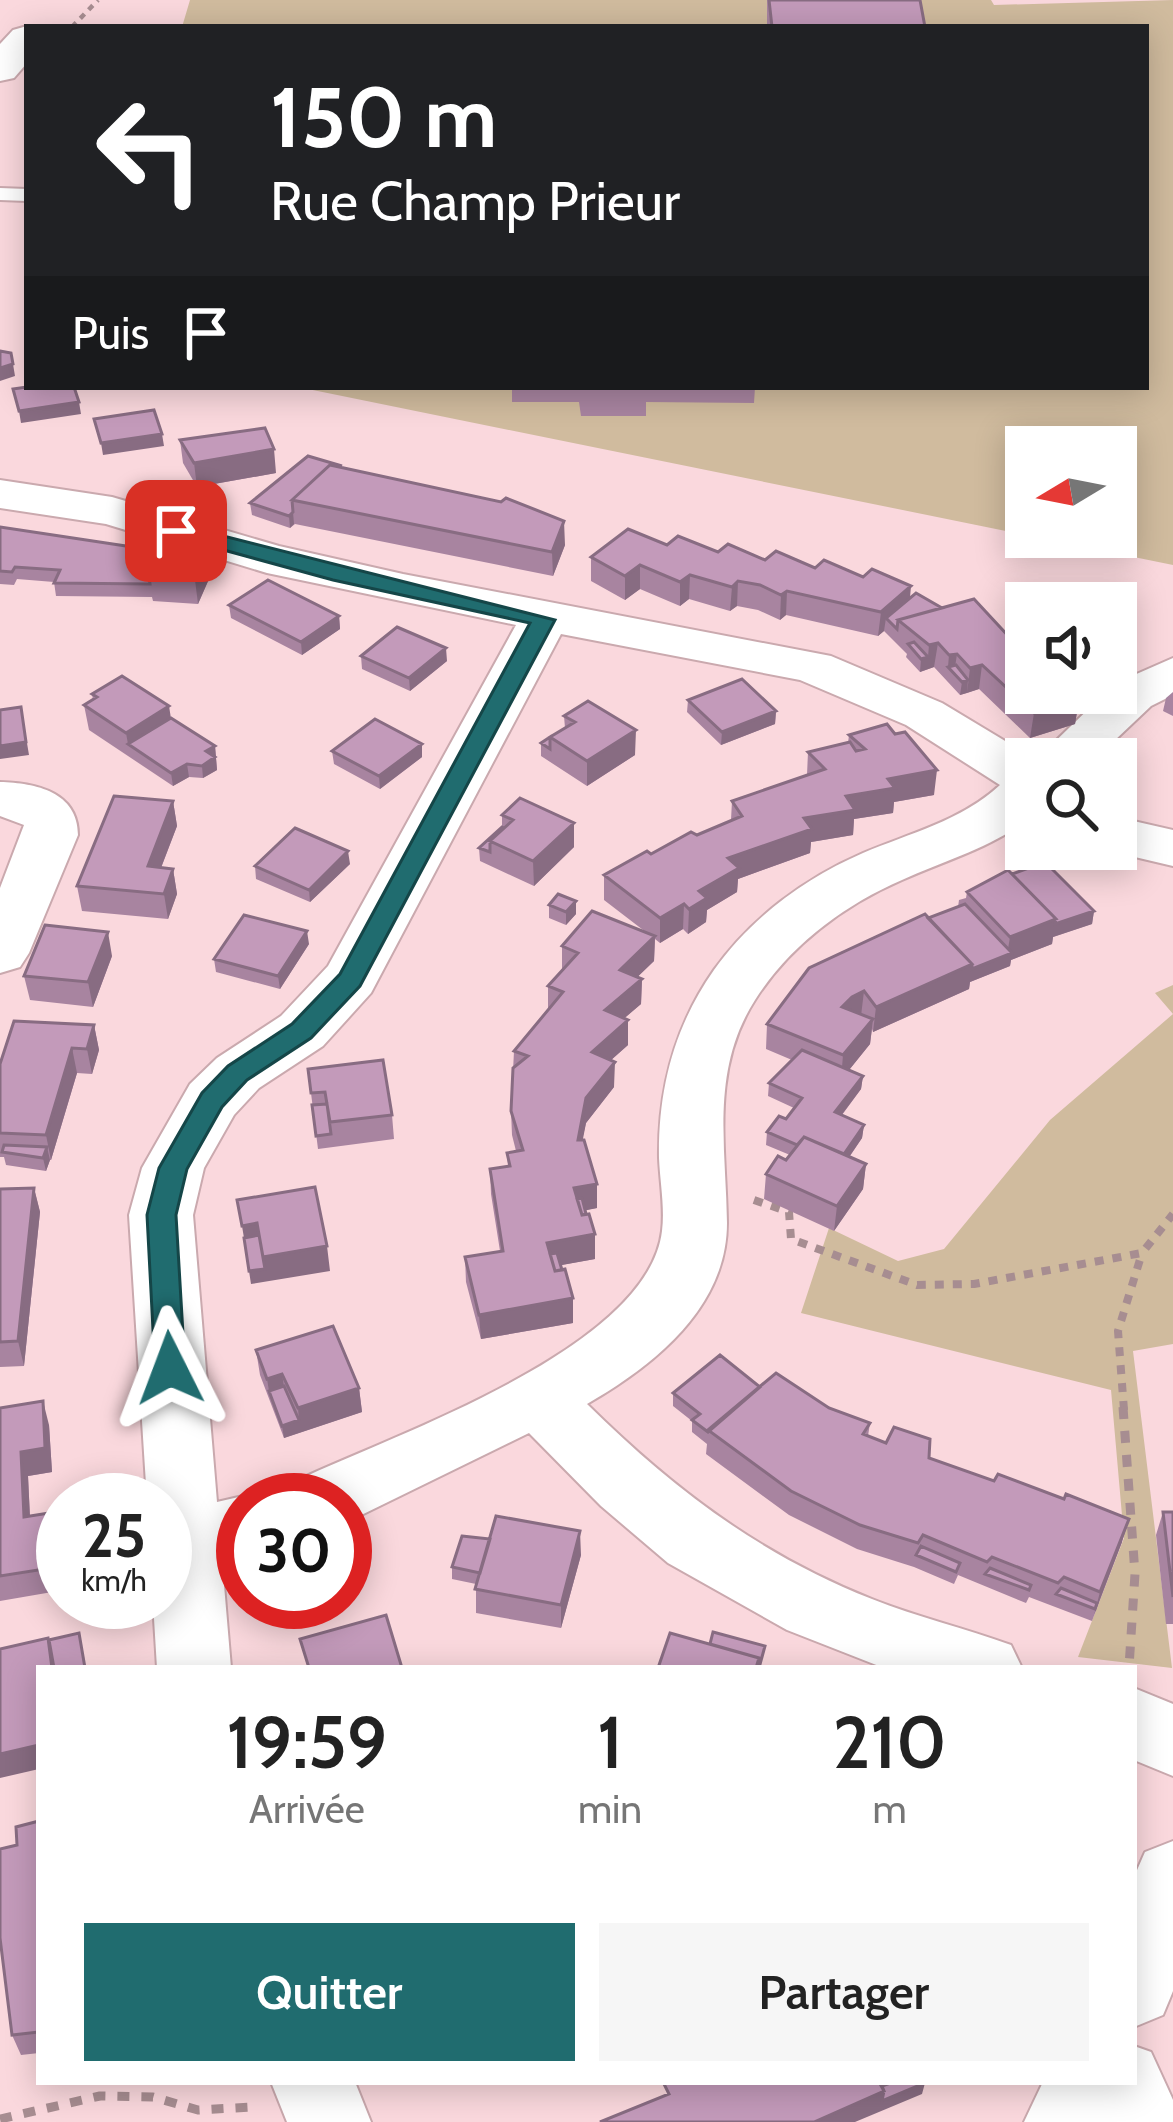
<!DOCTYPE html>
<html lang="fr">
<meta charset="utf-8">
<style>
:root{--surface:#fff;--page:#f6f6f6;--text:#222;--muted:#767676;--accent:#206c6f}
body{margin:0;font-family:Cabin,sans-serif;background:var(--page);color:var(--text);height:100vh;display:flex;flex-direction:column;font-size:45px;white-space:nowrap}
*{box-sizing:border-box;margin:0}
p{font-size:39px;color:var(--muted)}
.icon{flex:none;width:66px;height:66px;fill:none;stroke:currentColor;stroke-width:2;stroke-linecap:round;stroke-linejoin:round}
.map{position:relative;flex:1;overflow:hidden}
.panel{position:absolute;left:36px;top:1665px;width:1101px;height:420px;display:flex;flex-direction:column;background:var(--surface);border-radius:0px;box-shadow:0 6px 30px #0003}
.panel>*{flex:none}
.banner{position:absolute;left:24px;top:24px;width:1125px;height:366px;border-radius:0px;box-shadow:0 6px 30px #0003;background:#202124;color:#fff;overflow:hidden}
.needle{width:78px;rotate:260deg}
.buttons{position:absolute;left:1005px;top:426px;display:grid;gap:24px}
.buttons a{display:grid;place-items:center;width:132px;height:132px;border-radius:0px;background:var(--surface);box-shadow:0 6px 30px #0003;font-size:60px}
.speed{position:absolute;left:36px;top:1473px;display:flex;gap:24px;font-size:60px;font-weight:700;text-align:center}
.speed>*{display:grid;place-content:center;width:156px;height:156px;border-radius:50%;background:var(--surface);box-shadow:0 6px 30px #0003;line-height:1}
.speed small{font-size:30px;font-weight:400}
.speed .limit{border:18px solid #d22;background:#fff;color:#111}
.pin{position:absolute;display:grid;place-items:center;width:102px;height:102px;color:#fff;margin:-51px;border-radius:24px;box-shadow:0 6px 18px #0006}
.me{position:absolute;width:132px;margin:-66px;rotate:357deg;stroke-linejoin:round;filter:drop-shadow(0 0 9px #0008)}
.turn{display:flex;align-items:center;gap:42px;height:252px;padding:0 48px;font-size:54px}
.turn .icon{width:156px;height:156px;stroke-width:2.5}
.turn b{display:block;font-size:84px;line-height:102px}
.then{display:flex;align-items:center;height:114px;padding:0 48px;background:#0003;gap:24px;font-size:45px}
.eta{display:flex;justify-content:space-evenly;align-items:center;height:204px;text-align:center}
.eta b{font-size:72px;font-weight:600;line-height:84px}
.cta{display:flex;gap:24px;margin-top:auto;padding:24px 48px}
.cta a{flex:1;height:138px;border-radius:0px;background:var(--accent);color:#fff;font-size:48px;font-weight:600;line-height:138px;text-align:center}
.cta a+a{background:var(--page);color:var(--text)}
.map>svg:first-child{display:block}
.green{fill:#d0bb9e;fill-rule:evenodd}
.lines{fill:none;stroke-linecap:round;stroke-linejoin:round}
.service-casing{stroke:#caa9ae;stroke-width:4}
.minor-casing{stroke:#caa9ae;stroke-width:4}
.tertiary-casing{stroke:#caa9ae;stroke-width:4}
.path-far2{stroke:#a78d91;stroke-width:4.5;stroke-dasharray:6 6;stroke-linecap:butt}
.path-far1{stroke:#a78d91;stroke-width:8;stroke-dasharray:9 9;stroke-linecap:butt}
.path{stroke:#a78d91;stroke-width:9;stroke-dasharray:12 12;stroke-linecap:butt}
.service{fill:#fff;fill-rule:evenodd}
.minor{fill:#fff;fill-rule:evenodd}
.tertiary{fill:#fff;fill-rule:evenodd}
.wall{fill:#a884a0}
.shaded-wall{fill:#886c82}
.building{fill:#c39aba;stroke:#886c82;stroke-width:3}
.route{fill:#206c6f;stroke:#154648;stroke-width:3}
</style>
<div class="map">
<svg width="1173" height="2122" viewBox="0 0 1173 2122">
<rect width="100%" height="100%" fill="#fad8dd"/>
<path class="green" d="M190 0H991L994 5 1173 0V565L298 387H1146V27H182ZM1026 447H1116V537H1026Z
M1173 985V1344L1133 1351 1172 1668 1078 1657 1124 1538 1111 1390 801 1313 829 1228 898 1261 944 1249 1050 1120 1173 1014 1155 993Z"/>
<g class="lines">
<defs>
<path id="service" d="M0 188 27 189V201L0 200Z"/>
<path id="minor" d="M0 480 112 497 279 546 403 574 831 656 942 703 1035 759H1026V821C988 849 944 861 902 880 844 905 789 946 755 1000 710 1070 726 1146 727 1223 727 1308 653 1366 587 1404 672 1488 760 1555 872 1599 917 1617 965 1628 1011 1645L1022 1668H884L787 1630 668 1563 601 1506 529 1433 345 1523V1500H290L300 1479C398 1433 648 1348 662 1231 665 1208 660 1182 659 1158 658 1089 674 1027 714 970 751 918 805 878 863 853 910 833 961 821 1000 785L906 725 800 680 561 634 371 993 323 1046 259 1088 234 1115 204 1168 193 1215 217 1502 243 1496 254 1500H243V1556L222 1561 231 1668H157L153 1602H165V1500H147L129 1215 142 1168 190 1084 217 1058 281 1016 328 966 516 625 267 573 106 524 0 508Z
M1173 658V695L1151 706 1095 759H1037L1105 693H1116V683Z
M0 782C36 783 78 792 78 835L29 953 20 967 0 973V888L24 825 0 816Z
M1116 817 1173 830V866L1101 849H1116Z
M1134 1688 1173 1704V1776L1134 1760Z
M1173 1841V1991L1163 2015 1134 2027V1877L1145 1852Z
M1134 2046 1151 2052 1173 2100V2122H1024L1043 2082H1134Z
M271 2082H355L371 2122H287Z"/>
<path id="tertiary" d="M27 26V63L14 78 0 81V44L13 30Z"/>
</defs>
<use href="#service" class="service-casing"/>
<use href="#minor" class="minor-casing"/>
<use href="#tertiary" class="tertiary-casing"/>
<path class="path-far2" d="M72 27 98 0"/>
<path class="path-far1" d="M754 1200 789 1212 791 1239 917 1285 974 1284 1142 1253 1173 1214
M1124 1410 1118 1331 1142 1253"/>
<path class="path" d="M1123 1407 1135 1574 1129 1667
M0 2119 100 2096 153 2097 198 2110 252 2107"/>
<use href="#service" class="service"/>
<use href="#minor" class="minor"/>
<use href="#tertiary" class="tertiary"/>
</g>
<path class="wall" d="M767 0H920L925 27H767Z
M512 387H755L754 403 646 402V416H581L579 402H512Z
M180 440 276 473 197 487 183 463Z
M342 468 565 545 553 576 295 524 290 528 252 515 250 503Z
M0 527 212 572 198 604 153 601 152 597 56 596 54 582 17 579 14 585 0 584Z
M667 545 815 568 910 598 1024 653 1079 700 1075 724 1030 738 979 689 960 695 934 667 920 672 906 657 907 654 884 631 878 636 786 615 780 620 758 610 737 606 730 611 689 599 680 606 640 589 625 600 591 581V557Z
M229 605 339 616 340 629 302 655 231 618Z
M361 656 447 661 410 691 362 669Z
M1173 692V716L1163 711 1166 698Z
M92 694 171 718 215 746 217 770 203 778 189 777 173 786 89 730 84 705 93 700Z
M688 700 776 711 775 724 721 745 687 712Z
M564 716 635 755 587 786 541 756V743L565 728Z
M849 735 934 795 894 802 893 813 854 819 853 835 811 842 810 853 738 879 737 892 707 910 706 922 688 934 683 929 660 943 655 939 654 961 637 977 642 979 641 1004 624 1018 628 1020V1045L611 1060 614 1087 586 1123 582 1140 597 1184V1208L585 1210 595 1259 561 1265 573 1323 481 1339 466 1282 465 1257 500 1251 491 1194 490 1169 508 1166 507 1153 516 1151 512 1135 511 1111 514 1051 548 1009V986L562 970V946L647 933 604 900V875L731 820 732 801 807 775 808 752 848 743Z
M422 744V757L380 789 334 764 332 751Z
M173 801 177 826 161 868 173 869 177 894 168 919 82 911 77 886Z
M502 815 574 847 534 886 480 861 479 848 502 827Z
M350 864 310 902 256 879 255 866Z
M1012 874 1094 911 1092 924 1053 937 1052 944 1011 960 1010 966 970 982 969 989 873 1032 872 1029 870 1044 849 1070 863 1076 861 1089 842 1115 864 1125 862 1138 850 1156 866 1164 863 1189 834 1231 764 1199 766 1174 790 1155 766 1145 767 1132 786 1119 794 1108 768 1096 769 1083 792 1060 766 1049 767 1024 928 918 958 907 959 900 966 898 967 892Z
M549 905 576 914 566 925 549 918Z
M309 944 280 989 216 972 214 959Z
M112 956 93 1007 30 1000 24 976Z
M94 1025 99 1050 92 1074 77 1073 51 1160H50L46 1171 6 1165 4 1157H0V1064Z
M308 1069 392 1115 394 1139 318 1149Z
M34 1188 40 1212 24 1366 0 1367V1189Z
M256 1350 359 1388 362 1412 284 1438 260 1375Z
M760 1387 829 1408 870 1423 868 1436 929 1458 1122 1542 1092 1621 1029 1597 1026 1603 958 1575 954 1584 914 1567 857 1549 789 1515 706 1454 707 1444 692 1432V1421L673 1406V1393Z
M0 1408 49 1425 52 1472 28 1476 30 1516 55 1537 58 1591 0 1601Z
M1163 1512H1173V1624H1166L1156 1535Z
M490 1539 581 1555 561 1628 476 1613V1584L452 1579V1567Z
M39 1821V2053L21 2055 12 2035 17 1845Z"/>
<path class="shaded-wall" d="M13 364 15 376 0 381V368Z
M79 402 81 414 21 423 19 411Z
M162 434 164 446 103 455 101 443Z
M274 449 276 473 197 487 194 463Z
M293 512 294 524 290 528 289 516Z
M564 521 565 545 553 576 552 552Z
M209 547 212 572 198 604 195 580Z
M640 565V589L625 600V576Z
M690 575 689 599 680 606V582Z
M738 581 737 606 730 611 732 587Z
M911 586 909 610 886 618 884 631 878 636 881 612Z
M787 591 786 615 780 620 781 595Z
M339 616 340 629 302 655 301 642Z
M938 643 934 667 920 672 921 659 928 657 929 645Z
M446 648 447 661 410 691 409 678Z
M957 654 954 674 948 667 949 655Z
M982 665 979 689 967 693 970 668Z
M968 680 967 693 960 695 962 682Z
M1079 700 1075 724 1030 738 1034 713Z
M169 706 173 731 128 744 126 733Z
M21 707 29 755 0 759V746Z
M776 711 775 724 721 745 722 732Z
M636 730 635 755 587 786V761Z
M422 744V757L380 789 379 776Z
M215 746 217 770 203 778 202 766 206 751Z
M187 764 189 777 173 786 171 773Z
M937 770 934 795 894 802 893 813 854 819 853 835 811 842 810 853 738 879 737 892 707 910 706 922 688 934 689 909 699 891 728 858 846 796 888 779Z
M173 801 177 826 152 891 148 866Z
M574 823V847L534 886 533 861Z
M348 851 350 864 310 902 309 890Z
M173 869 177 894 168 919 164 894Z
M576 901V914L566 925V912Z
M684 904 683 929 660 943V918Z
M1094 911 1092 924 1053 937 1052 944 1011 960 1010 966 970 982 969 989 873 1032 876 1007 972 964 1007 955 1010 937 1056 919Z
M307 931 309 944 280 989 278 976Z
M108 932 112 956 93 1007 88 982Z
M655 936 654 961 619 995 620 970Z
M642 979 641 1004 605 1035V1010Z
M864 991 861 1016 842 1007 852 997Z
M873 1019 870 1044 841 1080 843 1055Z
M628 1020V1045L592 1077V1052Z
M94 1025 99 1050 92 1074 87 1049Z
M72 1048 77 1073 51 1160 46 1135Z
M615 1062 614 1087 586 1123 578 1165V1140L586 1098Z
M863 1076 861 1089 834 1125 835 1112Z
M864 1125 862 1138 836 1176 837 1163Z
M47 1147 50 1160 46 1171 43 1158Z
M866 1164 863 1189 834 1231 837 1206Z
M597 1184V1208L578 1212 574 1188Z
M34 1188 40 1212 24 1366 18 1341Z
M257 1223 261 1248 246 1250 242 1226Z
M595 1234V1259L551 1267 547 1243Z
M327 1246 330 1271 251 1284 249 1271 263 1257Z
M573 1298V1323L481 1339 479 1315Z
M282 1374 286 1399 269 1391 267 1379Z
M359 1388 362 1412 284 1438 282 1426 299 1420 298 1408Z
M43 1401 49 1425 52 1472 28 1476 31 1541 24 1517 21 1452Z
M49 1513 55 1537 58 1591 51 1568Z
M1129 1519 1122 1542 1094 1615 1100 1592Z
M580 1531 581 1555 561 1628V1605Z
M39 1745V1769L0 1778V1754Z
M877 2082 925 2083 922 2094 855 2122H814Z"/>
<path class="building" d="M769 0H920L925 27H772Z
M0 351 11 353 13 364 0 368Z
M27 387H74L79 402 19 411 13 389Z
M154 410 162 434 101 443 94 419Z
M265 428 274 449 194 463 180 440Z
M308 456 342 466 330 465 292 500 293 512 289 516 250 503Z
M330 465 501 502 506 498 564 521 552 552 292 500Z
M0 527 159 551 149 577 150 584 54 583 60 570 15 567 12 572 0 571Z
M628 529 667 545 678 536 718 552 728 544 765 560 776 551 815 568 824 560 863 577 872 569 911 586 881 612 787 591 781 595 760 585 738 581 732 587 690 575 680 582 640 565 625 576 591 557Z
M163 540 209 547 195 580 149 577Z
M268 580 339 616 301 642 229 605Z
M916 593 942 608 898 620 897 629 886 618Z
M974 599 1024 653H1026V693H1074L1079 700 1034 713 982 665 970 668 957 654 949 655 938 643 929 645 898 620Z
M397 627 446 648 409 678 361 656Z
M914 642 928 657 921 659 908 644Z
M956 665 968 680 962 682 948 667Z
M122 676 169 706 126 733 84 705 97 697 92 694Z
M742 679 776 711 722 732 688 700Z
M588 701 636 730 587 761 550 737 575 722 564 716Z
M21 707 26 742 0 746V710Z
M171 718 215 746 206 751 215 757 202 766 187 764 171 773 128 744Z
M375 719 422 744 379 776 332 751Z
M887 724 895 734 905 732 937 770 888 779 895 788 846 796 855 810 804 818 812 829 728 858 739 868 699 891 707 898 689 909 684 904 660 918 604 875 647 851 651 854 691 832 697 835 742 816 732 801 825 769 808 752 850 742 856 751 865 749 849 735Z
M550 737V749L541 743Z
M114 796 173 801 148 866 173 869 164 894 77 886Z
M520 798 574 823 533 861 490 841 513 820 502 815Z
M502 827 504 828 490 841V852L479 848Z
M295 828 348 851 309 890 255 866Z
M1045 862 1094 911 1055 924 1056 919 1012 874Z
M1008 870 1056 919 1010 937 967 892Z
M558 894 576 901 566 912 549 905Z
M965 904 1012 953 972 969V964L928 918Z
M592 911 655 936 620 970 642 979 605 1010 628 1020 592 1052 615 1062 586 1098 578 1140H584L597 1184 574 1188 582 1215 589 1214 595 1234 547 1243 555 1271 565 1269 573 1298 479 1315 465 1257 503 1251 490 1169 510 1166 507 1153 523 1150 511 1111 513 1068 528 1056 514 1051 563 992 548 986 578 953 562 946Z
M925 914 972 964 876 1007 864 991 852 997 842 1007 873 1019 843 1055 767 1024 809 968Z
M244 915 307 931 278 976 214 959Z
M45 925 108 932 88 982 24 976Z
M14 1021 94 1025 87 1049 72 1048 46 1135 0 1133V1064Z
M802 1050 863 1076 835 1112 864 1125 844 1154 804 1137 797 1145 767 1132 779 1116 786 1119 802 1098 769 1083Z
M383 1060 392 1115 330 1122 325 1092 311 1093 308 1069Z
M327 1104 331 1134 316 1136 312 1105Z
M804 1137 866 1164 837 1206 766 1174 778 1156 786 1160Z
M4 1145 47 1147 43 1158 2 1152Z
M315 1187 327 1246 263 1257 257 1223 242 1226 237 1200Z
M34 1188 18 1341 0 1342V1189Z
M582 1198 586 1214 582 1215 577 1199Z
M259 1235 265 1269 249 1271 244 1238Z
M557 1253 562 1270 555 1271 550 1254Z
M333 1326 359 1388 298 1408 282 1374 267 1379 256 1350Z
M720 1355 760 1387 708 1432 692 1420 700 1414 673 1393Z
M776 1373 829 1408 870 1423 863 1434 886 1443 894 1427 930 1439 929 1458 994 1481 998 1474 1064 1499 1066 1494 1129 1519 1100 1592 1064 1577 1058 1583 992 1557 987 1562 923 1535 918 1543 860 1525 791 1491 708 1430Z
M284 1386 299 1420 282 1426 269 1391Z
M43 1401 45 1448 21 1452 24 1517 49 1513 51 1568 0 1576V1408Z
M1163 1512H1173V1597Z
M496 1516 580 1531 561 1605 475 1589Z
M462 1536 490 1539 480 1573 452 1567Z
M921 1546 960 1563 956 1572 916 1555Z
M990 1568 1031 1585 1029 1590 985 1574Z
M1061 1588 1097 1603 1095 1609 1056 1594Z
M386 1615 402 1668H309L300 1639Z
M713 1632 765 1646 759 1668V1658L710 1644Z
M79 1633 85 1668H54L49 1640Z
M670 1633 759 1658 756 1668H658Z
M48 1638 52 1668H39V1745L0 1754V1649Z
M39 1821V2032L12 2035 0 1938V1849L17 1845 16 1827Z
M663 2082H879L884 2091 814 2122H600L669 2094Z
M893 2082H924L925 2083 882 2101 884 2091 882 2086Z"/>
<path class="route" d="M176 524 555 620 360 986 311 1038 247 1080 222 1107 187 1169 176 1215 185 1368 170 1380 155 1368 147 1215 159 1168 202 1093 228 1066 292 1024 340 974 530 623 333 580 169 535V526Z"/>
</svg>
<div class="buttons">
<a><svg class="needle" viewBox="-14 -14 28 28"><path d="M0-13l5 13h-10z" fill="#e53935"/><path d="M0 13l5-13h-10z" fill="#767676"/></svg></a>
<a><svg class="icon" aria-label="sound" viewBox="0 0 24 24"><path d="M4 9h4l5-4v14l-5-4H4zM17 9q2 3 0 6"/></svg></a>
<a><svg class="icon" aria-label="search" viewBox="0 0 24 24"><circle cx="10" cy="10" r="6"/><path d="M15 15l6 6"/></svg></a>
</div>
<div class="speed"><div>25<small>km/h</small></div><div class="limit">30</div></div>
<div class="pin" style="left:176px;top:531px;background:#d93025"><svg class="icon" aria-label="arrive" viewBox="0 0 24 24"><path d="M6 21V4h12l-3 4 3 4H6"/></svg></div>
<svg class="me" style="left:170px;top:1368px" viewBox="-20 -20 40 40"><path d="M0-17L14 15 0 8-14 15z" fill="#206c6f" stroke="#fff" stroke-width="4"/></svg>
<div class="banner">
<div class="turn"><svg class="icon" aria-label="left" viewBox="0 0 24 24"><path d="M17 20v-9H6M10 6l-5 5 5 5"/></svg><div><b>150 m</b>Rue Champ Prieur</div></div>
<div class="then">Puis<svg class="icon" aria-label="arrive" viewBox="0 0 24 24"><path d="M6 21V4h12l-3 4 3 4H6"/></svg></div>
</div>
<section class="panel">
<div class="eta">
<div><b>19:59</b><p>Arrivée</p></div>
<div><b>1</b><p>min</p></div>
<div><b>210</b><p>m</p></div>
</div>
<div class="cta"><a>Quitter</a><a>Partager</a></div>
</section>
</div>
